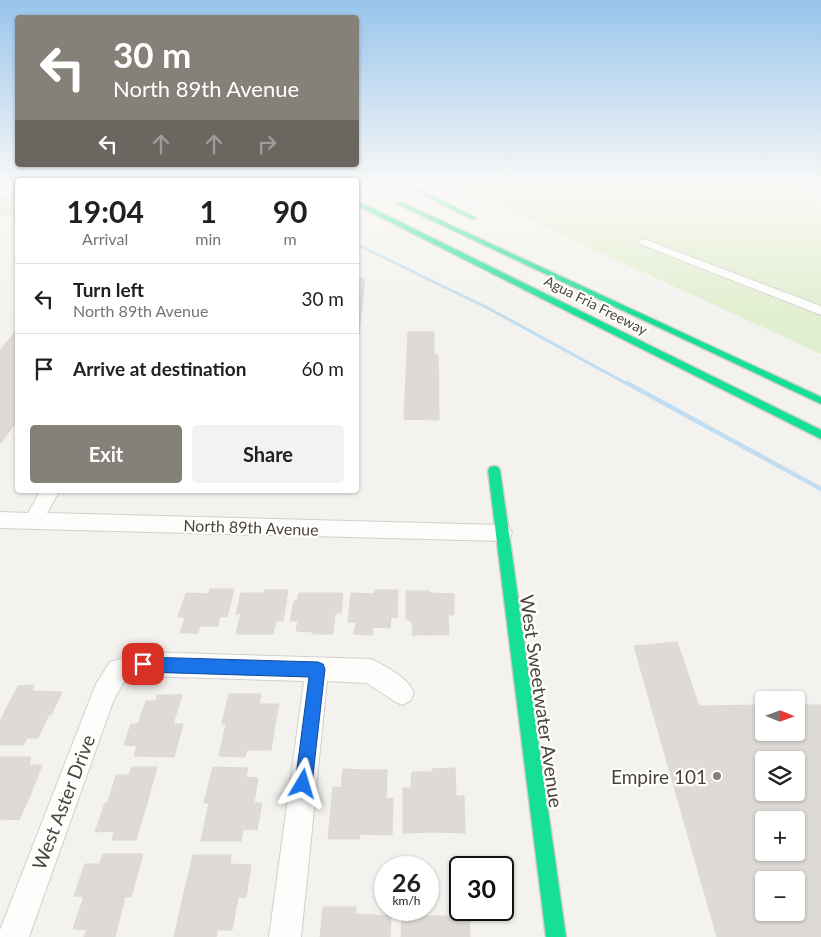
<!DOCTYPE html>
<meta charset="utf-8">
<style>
:root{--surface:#fff;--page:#f2f2f2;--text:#202124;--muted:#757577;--line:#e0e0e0;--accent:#868178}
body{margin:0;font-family:Lato,sans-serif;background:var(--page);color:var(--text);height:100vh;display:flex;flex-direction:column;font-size:19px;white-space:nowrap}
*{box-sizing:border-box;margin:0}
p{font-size:16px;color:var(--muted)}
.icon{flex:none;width:28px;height:28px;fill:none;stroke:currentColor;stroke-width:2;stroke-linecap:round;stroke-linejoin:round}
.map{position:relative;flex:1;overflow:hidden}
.panel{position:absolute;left:15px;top:178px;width:344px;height:315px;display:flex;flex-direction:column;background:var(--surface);border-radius:5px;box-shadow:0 1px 4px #0004}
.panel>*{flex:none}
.top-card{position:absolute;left:15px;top:15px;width:344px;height:152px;border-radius:5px;box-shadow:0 1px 4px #0004;background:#868178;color:#fff;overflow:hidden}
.needle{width:32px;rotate:91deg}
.buttons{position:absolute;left:755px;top:691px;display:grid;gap:10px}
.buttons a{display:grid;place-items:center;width:50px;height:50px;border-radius:5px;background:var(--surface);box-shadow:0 1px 4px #0004;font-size:25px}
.speed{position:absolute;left:374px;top:856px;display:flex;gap:10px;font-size:25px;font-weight:700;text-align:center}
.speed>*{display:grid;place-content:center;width:65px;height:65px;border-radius:50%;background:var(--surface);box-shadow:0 1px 4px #0004;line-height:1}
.speed small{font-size:12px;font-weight:400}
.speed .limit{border:2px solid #111;border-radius:8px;background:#fff;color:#111}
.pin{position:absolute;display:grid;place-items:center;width:42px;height:42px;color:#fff;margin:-21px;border-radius:10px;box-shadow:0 2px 8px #0006}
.me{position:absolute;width:55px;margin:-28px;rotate:7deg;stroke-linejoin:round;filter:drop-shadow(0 0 4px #0008)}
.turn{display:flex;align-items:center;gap:18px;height:105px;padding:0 15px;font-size:22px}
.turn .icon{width:65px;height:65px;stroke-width:2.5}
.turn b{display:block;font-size:35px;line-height:42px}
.lanes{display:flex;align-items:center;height:48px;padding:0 15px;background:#0003;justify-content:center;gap:25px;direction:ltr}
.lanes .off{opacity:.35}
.eta{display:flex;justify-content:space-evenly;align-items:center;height:85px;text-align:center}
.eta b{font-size:30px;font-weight:700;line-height:35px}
.button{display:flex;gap:10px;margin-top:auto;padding:10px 15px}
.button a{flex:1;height:58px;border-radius:5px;background:var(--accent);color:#fff;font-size:20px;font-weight:700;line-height:58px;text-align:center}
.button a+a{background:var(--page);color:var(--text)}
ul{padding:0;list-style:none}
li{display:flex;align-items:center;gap:15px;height:70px;padding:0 15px;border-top:1px solid var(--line)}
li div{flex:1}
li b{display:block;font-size:19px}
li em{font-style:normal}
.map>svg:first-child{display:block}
.green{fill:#e1eecf}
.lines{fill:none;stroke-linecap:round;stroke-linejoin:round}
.stream-far2{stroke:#c0ddf1;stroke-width:2.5}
.stream-far1{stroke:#c0ddf1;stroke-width:3}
.stream{stroke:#c0ddf1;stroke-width:4.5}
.building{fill:#dedbd6;stroke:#dcd9d4;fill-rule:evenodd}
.street-casing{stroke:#d2d0cb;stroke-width:2}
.fast-casing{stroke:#d3cfc5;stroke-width:3}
.street{fill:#fdfdfc;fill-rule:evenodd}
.fast{fill:#16e098;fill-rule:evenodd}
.route{fill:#1a73e8;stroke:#114b97}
.poi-dot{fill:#868178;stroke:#fff;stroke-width:2}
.labels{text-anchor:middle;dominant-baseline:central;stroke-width:4.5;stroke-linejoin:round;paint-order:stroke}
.far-street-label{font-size:14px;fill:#4b4439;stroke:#fff}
.street-label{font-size:16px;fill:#4b4439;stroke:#fff}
.near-street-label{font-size:19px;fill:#4b4439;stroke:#fff}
.near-poi-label{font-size:19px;fill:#4b4439;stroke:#fff;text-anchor:end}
</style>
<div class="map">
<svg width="821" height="937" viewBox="0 0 821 937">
<rect width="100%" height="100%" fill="#f4f2ee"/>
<path class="green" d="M454 185H793L821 207V354Z"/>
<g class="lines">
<path class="stream-far2" d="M356 244 416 273"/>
<path class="stream-far1" d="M413 272 484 306 629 385"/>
<path class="stream" d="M627 383 821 489"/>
</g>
<path class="building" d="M12 192 18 193V215L0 214V199Z
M356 275 365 280 357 349H356Z
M18 329V420L0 444V350Z
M408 332H434V355H438L439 420 404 419Z
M210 589H234L227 617 220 616 218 626H200Z
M265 590H288L283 621H276L273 634H255Z
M375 590H398L397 618 391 617 390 628 372 627Z
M406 591H429L430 635H412L413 624 406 618Z
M186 593 209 594 198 633H180L185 617H178Z
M241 593H264L255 634H236L241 613 236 614Z
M299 593H319L313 632 296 631 298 621H290L294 601H297Z
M319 593H343L341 613H335L333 634H313Z
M351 593 374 594 372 635 354 634 356 622H348Z
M429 593 454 594V615H448L449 635H430Z
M677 642 699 706 764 705V732H796V705H821V937H717L634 646ZM764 760H796V792H764ZM764 820H796V852H764ZM764 880H796V912H764Z
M34 685 32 691 62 692 51 715H3L18 686Z
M229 694H261L259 704H279L275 724H222Z
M157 695H182L173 724H138L146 701H156Z
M3 715 48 716 38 738H27L23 745H0V722Z
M131 724H183L174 757 134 756 137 746 124 745Z
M226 724H275L271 750H247L245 757 219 756Z
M0 757H31L29 765H42L31 793 0 792Z
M132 767H157L147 803 108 802 116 775H129Z
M213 767 248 768 246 777 258 778 254 803H204Z
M455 768 456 796H464L465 833 433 832 432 769Z
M343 769 364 770 359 839H328L333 787 341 788Z
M364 770H387L386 799 393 798 392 835 360 834Z
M412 772H432L433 832 403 833V788H411Z
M0 792 31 793 19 820 0 819Z
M108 802 147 803 136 840H112L114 831 95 832 105 803Z
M209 803H262L257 830 243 829 241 841H201Z
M103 854H143L131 897 74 896 85 864H100Z
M193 855H231L230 864 251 865 246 897H183Z
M84 896 125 897 115 937H84L87 930 73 929Z
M183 897H238L232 930H217L216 937H174Z
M323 907H356L354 937H320Z
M355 914 391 916 390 937H354Z
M402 916H435L436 937H401Z
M435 916 469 917 470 937H436Z"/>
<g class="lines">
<defs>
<path id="street" d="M644 239 821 306V315L640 244 639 242 640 240Z
M41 490H60L47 513 502 525 509 527 512 533 509 539 502 541 0 528V512L28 513Z
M143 652 371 659C386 666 408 678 414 693L410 701 402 705 394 701 367 683 327 681 301 937H269L304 681 143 676 125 680 114 699 29 937H0V930L96 684 110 662Z"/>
<path id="fast" d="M405 185H412L476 218 471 219Z
M356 200 821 430V439L356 205Z
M397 202H401L821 397V404L397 204Z
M494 466 498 467 500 470 566 937H546L488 470 490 467Z"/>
</defs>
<use href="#street" class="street-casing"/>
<use href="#fast" class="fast-casing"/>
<use href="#street" class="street"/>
<use href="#fast" class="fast"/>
</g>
<linearGradient id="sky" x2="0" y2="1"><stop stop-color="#98c4ec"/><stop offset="0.59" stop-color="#faf9f7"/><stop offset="1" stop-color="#faf9f7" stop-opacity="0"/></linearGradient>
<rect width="821" height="316" fill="url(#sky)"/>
<path class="route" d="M143 657 318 662 323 664 325 669 312 784 309 790 303 793 297 790 295 784 309 677 143 672 138 670 135 664 138 659Z"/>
<circle class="poi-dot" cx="717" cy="776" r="5"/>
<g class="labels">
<g class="far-street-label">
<text transform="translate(596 305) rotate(27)">Agua Fria Freeway</text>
</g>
<g class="street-label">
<text transform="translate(251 527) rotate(2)">North 89th Avenue</text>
</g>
<g class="near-street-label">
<text transform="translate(542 701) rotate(82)">West Sweetwater Avenue</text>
<text transform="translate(63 802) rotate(-69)">West Aster Drive</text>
</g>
<g class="near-poi-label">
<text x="707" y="776">Empire 101</text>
</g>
</g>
</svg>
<div class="buttons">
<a><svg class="needle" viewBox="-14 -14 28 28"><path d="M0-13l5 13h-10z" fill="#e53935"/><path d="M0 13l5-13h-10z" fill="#757577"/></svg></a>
<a><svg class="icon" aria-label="layers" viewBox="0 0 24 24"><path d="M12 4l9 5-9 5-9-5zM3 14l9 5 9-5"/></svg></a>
<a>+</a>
<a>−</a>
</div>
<div class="speed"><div>26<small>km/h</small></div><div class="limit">30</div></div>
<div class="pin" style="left:143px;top:664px;background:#d93025"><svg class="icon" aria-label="arrive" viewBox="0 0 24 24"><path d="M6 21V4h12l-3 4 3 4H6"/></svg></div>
<svg class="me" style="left:303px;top:784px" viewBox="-20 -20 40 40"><path d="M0-17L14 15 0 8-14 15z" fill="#1a73e8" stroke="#fff" stroke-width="4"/></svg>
<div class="top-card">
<div class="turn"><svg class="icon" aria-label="left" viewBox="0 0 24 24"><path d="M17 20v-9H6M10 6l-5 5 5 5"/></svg><div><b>30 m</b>North 89th Avenue</div></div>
<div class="lanes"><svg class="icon" aria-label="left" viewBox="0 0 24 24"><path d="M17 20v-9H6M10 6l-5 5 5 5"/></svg><svg class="icon off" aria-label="ahead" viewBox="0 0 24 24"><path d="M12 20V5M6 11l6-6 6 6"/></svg><svg class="icon off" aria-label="ahead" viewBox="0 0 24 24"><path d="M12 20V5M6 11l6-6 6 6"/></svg><svg class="icon off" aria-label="right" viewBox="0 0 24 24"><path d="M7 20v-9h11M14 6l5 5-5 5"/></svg></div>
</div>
<section class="panel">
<div class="eta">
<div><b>19:04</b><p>Arrival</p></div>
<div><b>1</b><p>min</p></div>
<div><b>90</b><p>m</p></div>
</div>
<ul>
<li><svg class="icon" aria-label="left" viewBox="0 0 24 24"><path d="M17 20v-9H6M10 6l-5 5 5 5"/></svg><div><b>Turn left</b><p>North 89th Avenue</p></div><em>30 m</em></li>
<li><svg class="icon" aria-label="arrive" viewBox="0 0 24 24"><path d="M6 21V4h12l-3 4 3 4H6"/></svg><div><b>Arrive at destination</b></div><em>60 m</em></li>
</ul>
<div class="button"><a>Exit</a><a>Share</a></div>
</section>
</div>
